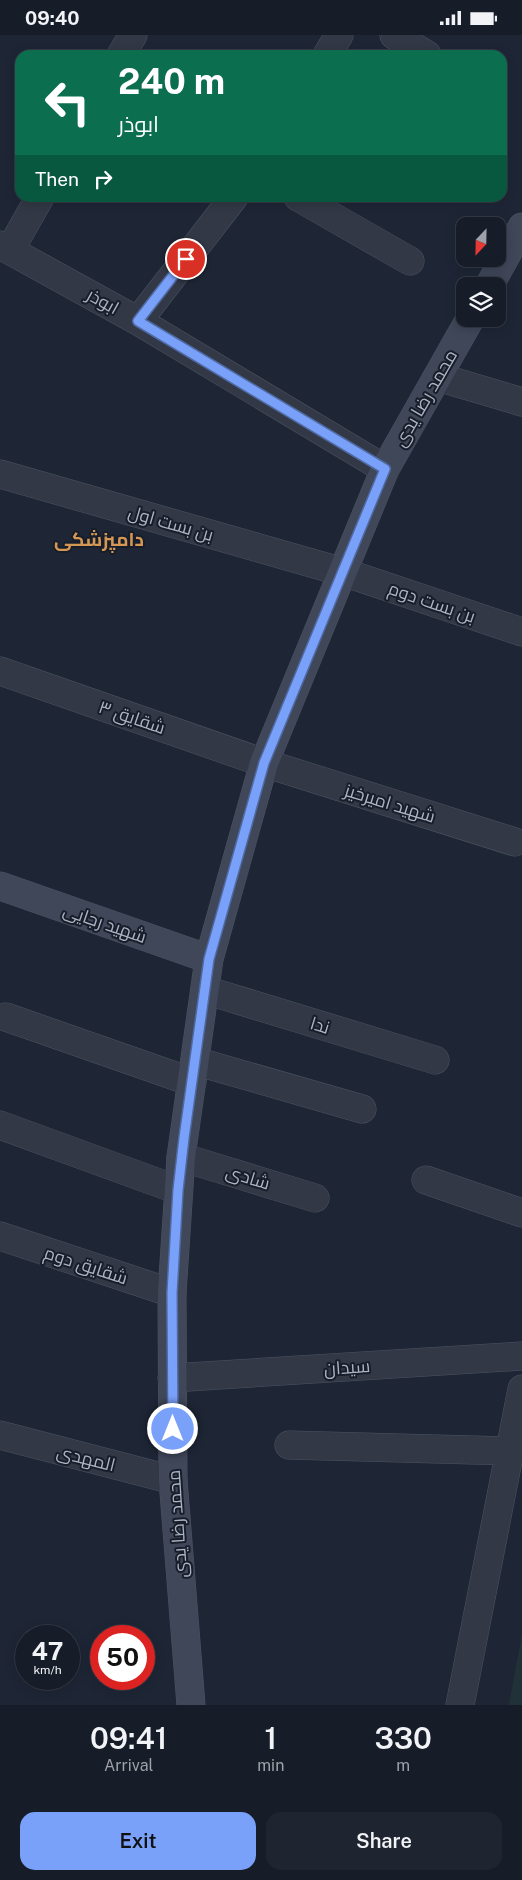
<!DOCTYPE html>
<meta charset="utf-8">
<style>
:root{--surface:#161c28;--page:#1f2530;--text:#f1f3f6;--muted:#9ea1a8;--line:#353a45;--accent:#7aa1fa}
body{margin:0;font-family:"Public Sans",Cairo,sans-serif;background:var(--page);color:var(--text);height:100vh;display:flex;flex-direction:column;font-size:19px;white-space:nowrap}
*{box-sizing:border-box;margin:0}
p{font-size:16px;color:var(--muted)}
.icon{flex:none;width:28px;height:28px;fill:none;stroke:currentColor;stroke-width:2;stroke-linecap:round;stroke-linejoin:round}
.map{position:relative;height:1670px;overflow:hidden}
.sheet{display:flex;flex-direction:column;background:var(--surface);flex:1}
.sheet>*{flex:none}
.hud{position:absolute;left:15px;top:15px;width:492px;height:152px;border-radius:15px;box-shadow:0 2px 12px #0003,0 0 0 1px var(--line);background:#0b6e4f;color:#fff;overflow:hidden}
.needle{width:32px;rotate:202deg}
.fabs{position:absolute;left:456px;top:182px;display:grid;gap:10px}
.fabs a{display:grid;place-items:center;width:50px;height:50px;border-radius:10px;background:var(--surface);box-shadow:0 2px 12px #0003,0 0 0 1px var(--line);font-size:25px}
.speed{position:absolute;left:15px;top:1590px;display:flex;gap:10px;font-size:25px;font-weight:700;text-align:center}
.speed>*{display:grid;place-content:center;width:65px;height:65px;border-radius:50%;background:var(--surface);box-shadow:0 2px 12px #0003,0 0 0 1px var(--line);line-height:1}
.speed small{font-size:12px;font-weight:400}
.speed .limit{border:8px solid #d22;background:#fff;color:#111}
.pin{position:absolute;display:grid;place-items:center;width:42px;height:42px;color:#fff;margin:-21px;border:2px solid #fff;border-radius:50%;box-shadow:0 1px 5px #0007}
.me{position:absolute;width:55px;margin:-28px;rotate:0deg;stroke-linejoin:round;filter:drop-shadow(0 0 4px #0008)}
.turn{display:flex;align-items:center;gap:18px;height:105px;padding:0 20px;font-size:22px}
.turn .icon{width:65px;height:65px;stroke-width:2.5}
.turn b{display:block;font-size:35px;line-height:42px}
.then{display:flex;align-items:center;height:48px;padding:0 20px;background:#0003;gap:10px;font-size:19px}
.eta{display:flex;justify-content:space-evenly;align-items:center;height:85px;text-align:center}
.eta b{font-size:30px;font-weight:600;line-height:35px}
.primary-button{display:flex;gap:10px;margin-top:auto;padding:10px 20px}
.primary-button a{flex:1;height:58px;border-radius:15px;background:var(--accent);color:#111;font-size:20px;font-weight:600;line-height:58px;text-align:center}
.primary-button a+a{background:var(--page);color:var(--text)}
.status{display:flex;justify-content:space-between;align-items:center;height:35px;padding:0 25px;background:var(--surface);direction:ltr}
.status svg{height:14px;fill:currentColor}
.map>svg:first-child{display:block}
.green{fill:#203237}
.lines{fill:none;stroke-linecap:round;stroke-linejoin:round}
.minor-casing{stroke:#4c5362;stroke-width:29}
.secondary-casing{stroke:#4c5362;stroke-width:29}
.minor{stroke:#323846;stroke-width:28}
.secondary{stroke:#3f4759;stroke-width:28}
.route-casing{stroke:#4f69a2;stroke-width:12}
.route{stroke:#7aa1fa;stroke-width:9}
.labels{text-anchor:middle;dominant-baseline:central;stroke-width:4;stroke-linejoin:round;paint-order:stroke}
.street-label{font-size:18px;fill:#abb3c4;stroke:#171e2a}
.neighbourhood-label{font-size:19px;font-weight:bold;fill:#d59755;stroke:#171e2a}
</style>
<div class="status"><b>09:40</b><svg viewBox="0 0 49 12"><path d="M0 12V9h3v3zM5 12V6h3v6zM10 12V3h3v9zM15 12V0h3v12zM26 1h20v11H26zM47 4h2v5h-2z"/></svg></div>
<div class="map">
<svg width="522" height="1670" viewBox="0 0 522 1670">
<rect width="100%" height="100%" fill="#1e2636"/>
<path class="green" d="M522 1599V1670H509Z"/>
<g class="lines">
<defs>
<path id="minor" d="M394 0 427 20
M121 20 133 0
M327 20 339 0
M298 162 410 226
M0 210 138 286 385 434
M10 215 40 162
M138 286 234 162
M438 342 522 367
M0 439 343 537 522 597
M0 636 264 728 515 807
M205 955 435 1025
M6 982 192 1047
M195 1026 362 1074
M0 1090 178 1155
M181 1122 315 1163
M426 1145 522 1178
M0 1201 172 1258
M172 1343 522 1321
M0 1400 173 1445
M289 1410 510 1416
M460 1670 522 1354"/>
<path id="secondary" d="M489 251 522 192
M0 851 209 924
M191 1670 173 1445 172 1258 181 1122 209 924 264 728 385 434 470 284"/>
</defs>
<use href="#minor" class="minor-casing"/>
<use href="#secondary" class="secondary-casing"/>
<use href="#minor" class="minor"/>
<use href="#secondary" class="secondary"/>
</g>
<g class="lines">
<defs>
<path id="route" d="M173 1394 172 1258 178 1155 184 1103 209 924 264 728 385 434 138 286 186 224"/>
</defs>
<use href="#route" class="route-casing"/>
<use href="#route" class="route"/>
</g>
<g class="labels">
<g class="street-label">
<text transform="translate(103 266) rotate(29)">ابوذر</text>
<text transform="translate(425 363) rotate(-60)">محمد رضا یدی</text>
<text transform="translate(171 488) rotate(16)">بن بست اول</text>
<text transform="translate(432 567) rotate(19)">بن بست دوم</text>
<text transform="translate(132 682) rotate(19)">شقایق ۳</text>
<text transform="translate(390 768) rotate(17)">شهید امیرخیز</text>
<text transform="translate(105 888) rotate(19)">شهید رجایی</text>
<text transform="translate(320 990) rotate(17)">ندا</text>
<text transform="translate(248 1142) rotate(17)">شادی</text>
<text transform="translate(86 1230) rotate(18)">شقایق دوم</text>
<text transform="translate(347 1332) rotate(-4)">سیدان</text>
<text transform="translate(86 1423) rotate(14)">المهدی</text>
<text transform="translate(177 1489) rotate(-94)">محمد رضا یدی</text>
</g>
<g class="neighbourhood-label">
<text x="99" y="504">دامپزشکی</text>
</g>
</g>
</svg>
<div class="fabs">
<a><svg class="needle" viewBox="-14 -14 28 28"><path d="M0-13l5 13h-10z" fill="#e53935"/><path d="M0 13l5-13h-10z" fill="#9ea1a8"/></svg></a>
<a><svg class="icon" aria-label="layers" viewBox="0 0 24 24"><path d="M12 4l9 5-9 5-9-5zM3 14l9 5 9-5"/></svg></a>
</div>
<div class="speed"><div>47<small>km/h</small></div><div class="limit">50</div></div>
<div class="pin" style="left:186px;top:224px;background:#d93025"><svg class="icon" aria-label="arrive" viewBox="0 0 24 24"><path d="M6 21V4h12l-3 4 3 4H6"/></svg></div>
<svg class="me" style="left:173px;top:1394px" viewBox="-20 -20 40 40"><circle r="17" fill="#7aa1fa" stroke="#fff" stroke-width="3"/><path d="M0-11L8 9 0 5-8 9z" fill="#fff"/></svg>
<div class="hud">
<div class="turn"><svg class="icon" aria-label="left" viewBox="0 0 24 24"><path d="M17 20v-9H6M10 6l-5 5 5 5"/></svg><div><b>240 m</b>ابوذر</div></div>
<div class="then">Then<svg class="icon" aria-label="right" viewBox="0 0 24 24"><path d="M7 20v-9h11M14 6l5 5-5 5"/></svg></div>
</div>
</div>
<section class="sheet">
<div class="eta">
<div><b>09:41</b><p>Arrival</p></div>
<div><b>1</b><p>min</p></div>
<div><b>330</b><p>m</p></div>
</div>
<div class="primary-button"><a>Exit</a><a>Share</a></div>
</section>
